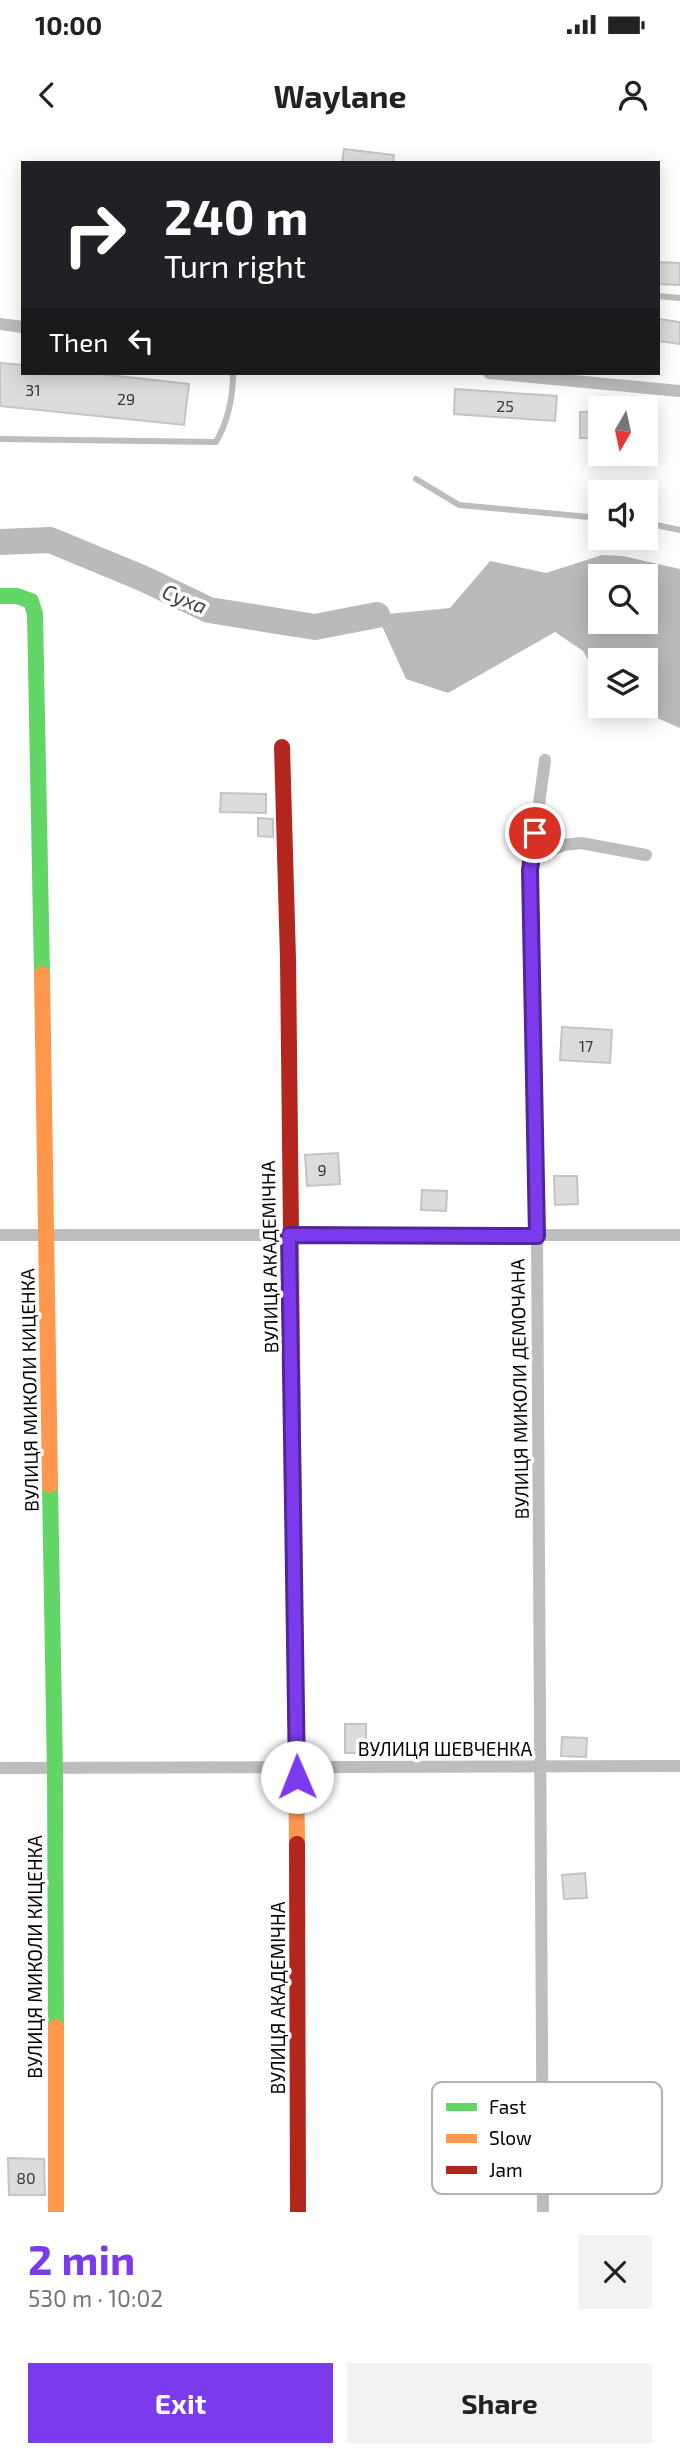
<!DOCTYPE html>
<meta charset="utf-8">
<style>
:root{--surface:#fff;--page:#f2f2f2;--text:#222;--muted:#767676;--accent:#7c3aed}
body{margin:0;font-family:"Exo 2",sans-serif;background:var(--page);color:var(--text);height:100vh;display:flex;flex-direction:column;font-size:26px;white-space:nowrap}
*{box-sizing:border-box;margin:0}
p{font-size:23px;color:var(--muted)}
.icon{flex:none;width:38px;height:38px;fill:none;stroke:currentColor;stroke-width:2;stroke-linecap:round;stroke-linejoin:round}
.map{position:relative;height:2072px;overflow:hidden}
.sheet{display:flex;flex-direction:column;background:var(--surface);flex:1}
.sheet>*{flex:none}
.banner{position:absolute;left:21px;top:21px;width:639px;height:214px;border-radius:0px;box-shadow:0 4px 18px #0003;background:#202124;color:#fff;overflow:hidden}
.needle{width:46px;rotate:189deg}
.controls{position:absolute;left:588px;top:256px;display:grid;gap:14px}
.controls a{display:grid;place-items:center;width:70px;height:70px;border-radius:0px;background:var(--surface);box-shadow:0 4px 18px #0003;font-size:35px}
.pin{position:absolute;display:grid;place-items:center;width:60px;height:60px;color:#fff;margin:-30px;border:4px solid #fff;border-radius:50%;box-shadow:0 2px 7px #0007}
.me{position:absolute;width:77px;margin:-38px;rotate:359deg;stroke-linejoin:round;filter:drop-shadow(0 0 5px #0008)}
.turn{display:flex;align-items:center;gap:24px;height:147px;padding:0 28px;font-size:32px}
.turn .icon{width:91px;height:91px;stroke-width:2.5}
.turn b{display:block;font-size:49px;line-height:60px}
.then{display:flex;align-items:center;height:66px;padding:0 28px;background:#0003;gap:14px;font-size:26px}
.round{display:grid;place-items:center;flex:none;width:74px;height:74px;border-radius:0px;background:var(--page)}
.headline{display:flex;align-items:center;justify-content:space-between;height:119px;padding:0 28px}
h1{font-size:42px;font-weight:700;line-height:52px;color:var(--accent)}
.button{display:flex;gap:14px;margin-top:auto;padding:14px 28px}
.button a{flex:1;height:80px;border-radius:0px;background:var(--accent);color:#fff;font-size:28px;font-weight:700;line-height:80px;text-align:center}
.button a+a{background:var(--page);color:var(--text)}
.status{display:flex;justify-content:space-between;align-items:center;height:49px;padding:0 35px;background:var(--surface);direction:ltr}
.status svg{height:19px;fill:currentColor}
header{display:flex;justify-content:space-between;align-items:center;height:91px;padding:0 28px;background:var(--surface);font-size:32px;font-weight:700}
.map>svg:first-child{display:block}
.water{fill:#bababa;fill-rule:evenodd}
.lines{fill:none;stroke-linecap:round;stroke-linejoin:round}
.river{stroke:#bababa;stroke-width:26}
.building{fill:#dcdcdc;stroke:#c4c4c4;stroke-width:2}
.lane{stroke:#bdbdbd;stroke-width:6}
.street{stroke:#bdbdbd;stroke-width:12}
.fast{stroke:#63d668;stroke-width:16}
.slow{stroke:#ff974d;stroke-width:16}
.jam{stroke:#b3261e;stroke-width:16}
.route-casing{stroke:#51269a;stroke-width:18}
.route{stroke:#7c3aed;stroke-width:12}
.labels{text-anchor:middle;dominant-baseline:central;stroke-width:7;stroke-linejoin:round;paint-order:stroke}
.number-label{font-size:16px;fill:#373737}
.street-label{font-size:19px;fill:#000;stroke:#fff}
.water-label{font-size:21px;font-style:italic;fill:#3e3e3e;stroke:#fff}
.key{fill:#fff;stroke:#b2b2b2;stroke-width:2}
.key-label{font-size:19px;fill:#000}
</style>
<div class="status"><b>10:00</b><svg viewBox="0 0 49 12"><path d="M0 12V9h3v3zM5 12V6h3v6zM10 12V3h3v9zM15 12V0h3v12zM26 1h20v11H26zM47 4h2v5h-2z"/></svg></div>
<header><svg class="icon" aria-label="back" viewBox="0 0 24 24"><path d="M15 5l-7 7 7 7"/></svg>Waylane<svg class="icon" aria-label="person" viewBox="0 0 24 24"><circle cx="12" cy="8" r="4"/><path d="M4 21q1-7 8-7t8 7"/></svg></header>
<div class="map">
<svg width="680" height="2072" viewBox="0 0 680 2072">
<rect width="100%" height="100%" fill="#fff"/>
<path class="water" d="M602 415 623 416 680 429V588L652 576 636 565H646V520H600V540L583 511 555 492 448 553 406 539 377 475 450 468 490 421 546 433ZM600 436H646V481H600Z"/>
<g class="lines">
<path class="river" d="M0 402 50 400 142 438 209 470 315 487 377 475"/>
</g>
<path class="building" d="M344 9 394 15 393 23H342Z
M658 122 680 123V145L658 144Z
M658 179 680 182V204L658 201Z
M0 223 23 225V233H90L189 244 184 285 0 266Z
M455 249 557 256 555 281 454 274Z
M580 272H600V298H580Z
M221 653 266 654V673L220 672Z
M258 678 273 679V697L258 696Z
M562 887 612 890 610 923 560 920Z
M338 1013 340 1044 307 1046 305 1015Z
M554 1036H577L578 1064 555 1065Z
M422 1050 447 1051 446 1071 421 1070Z
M345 1584H366V1613H345Z
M562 1597 587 1598 586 1617 561 1616Z
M585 1733 587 1758 564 1759 562 1735Z
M8 2018 44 2019 45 2055H9Z"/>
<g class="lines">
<path class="lane" d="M658 156 680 158
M0 299 216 302C228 281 233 257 233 233
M416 339 459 365 600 378
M646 383 680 390"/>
<path class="street" d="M0 184 23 187
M489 233 680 251
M532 718 564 705 581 703 646 715
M0 1095H680
M0 1628 680 1626
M543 2072 537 1096 530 730 545 620"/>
<path class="fast" d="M0 456H17L31 461 35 474 42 834
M50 1345 55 1633 56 1887"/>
<path class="slow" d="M42 834 50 1345
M291 1093 297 1704
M56 1887V2072"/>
<path class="jam" d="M282 607 288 819 291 1093
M297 1704 298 2072"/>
</g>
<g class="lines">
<defs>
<path id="route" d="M297 1637 289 1095 537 1096 530 730 535 693"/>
</defs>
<use href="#route" class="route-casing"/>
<use href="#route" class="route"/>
</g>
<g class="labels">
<g class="number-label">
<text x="33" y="249">31</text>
<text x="126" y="258">29</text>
<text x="505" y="265">25</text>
<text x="586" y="905">17</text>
<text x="322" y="1029">9</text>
<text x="26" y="2037">80</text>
</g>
<g class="street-label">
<text transform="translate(269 1117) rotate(-91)">ВУЛИЦЯ АКАДЕМІЧНА</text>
<text transform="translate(519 1249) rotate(-91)">ВУЛИЦЯ МИКОЛИ ДЕМОЧАНА</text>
<text transform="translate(29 1250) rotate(-91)">ВУЛИЦЯ МИКОЛИ КИЦЕНКА</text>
<text x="445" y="1608">ВУЛИЦЯ ШЕВЧЕНКА</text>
<text transform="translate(34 1817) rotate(-90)">ВУЛИЦЯ МИКОЛИ КИЦЕНКА</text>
<text transform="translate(277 1858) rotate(-90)">ВУЛИЦЯ АКАДЕМІЧНА</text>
</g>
<g class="water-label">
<text transform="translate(185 458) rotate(22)">Суха</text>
</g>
</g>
<rect x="432" y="1942" width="230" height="112" rx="10" class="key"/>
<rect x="446" y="1963" width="31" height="8" fill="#63d668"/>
<rect x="446" y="1994" width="31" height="9" fill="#ff974d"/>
<rect x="446" y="2026" width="31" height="8" fill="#b3261e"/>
<g class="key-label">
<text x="489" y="1974">Fast</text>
<text x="489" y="2005">Slow</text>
<text x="489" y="2037">Jam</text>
</g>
</svg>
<div class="controls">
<a><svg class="needle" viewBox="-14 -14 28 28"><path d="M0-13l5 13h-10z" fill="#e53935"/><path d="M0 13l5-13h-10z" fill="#767676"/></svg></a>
<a><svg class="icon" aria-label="sound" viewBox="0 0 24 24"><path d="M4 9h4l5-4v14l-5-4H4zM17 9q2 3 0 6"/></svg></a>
<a><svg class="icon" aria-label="search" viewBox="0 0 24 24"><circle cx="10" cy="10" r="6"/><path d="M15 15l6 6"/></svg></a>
<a><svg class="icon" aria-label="layers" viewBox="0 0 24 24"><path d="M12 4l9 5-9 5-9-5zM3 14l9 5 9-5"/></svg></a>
</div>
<div class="pin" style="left:535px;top:693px;background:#d93025"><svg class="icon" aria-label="arrive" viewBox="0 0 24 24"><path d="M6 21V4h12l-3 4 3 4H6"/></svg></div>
<svg class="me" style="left:297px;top:1637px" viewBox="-20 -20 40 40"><circle r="19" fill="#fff"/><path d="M0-13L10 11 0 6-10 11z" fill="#7c3aed"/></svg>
<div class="banner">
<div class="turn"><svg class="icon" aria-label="right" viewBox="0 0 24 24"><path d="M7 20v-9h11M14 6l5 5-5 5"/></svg><div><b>240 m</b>Turn right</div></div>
<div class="then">Then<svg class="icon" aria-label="left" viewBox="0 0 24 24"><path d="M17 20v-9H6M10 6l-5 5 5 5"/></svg></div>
</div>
</div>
<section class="sheet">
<div class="headline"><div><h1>2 min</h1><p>530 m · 10:02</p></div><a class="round"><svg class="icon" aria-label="close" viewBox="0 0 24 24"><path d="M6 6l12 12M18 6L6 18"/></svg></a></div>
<div class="button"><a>Exit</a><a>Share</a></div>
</section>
